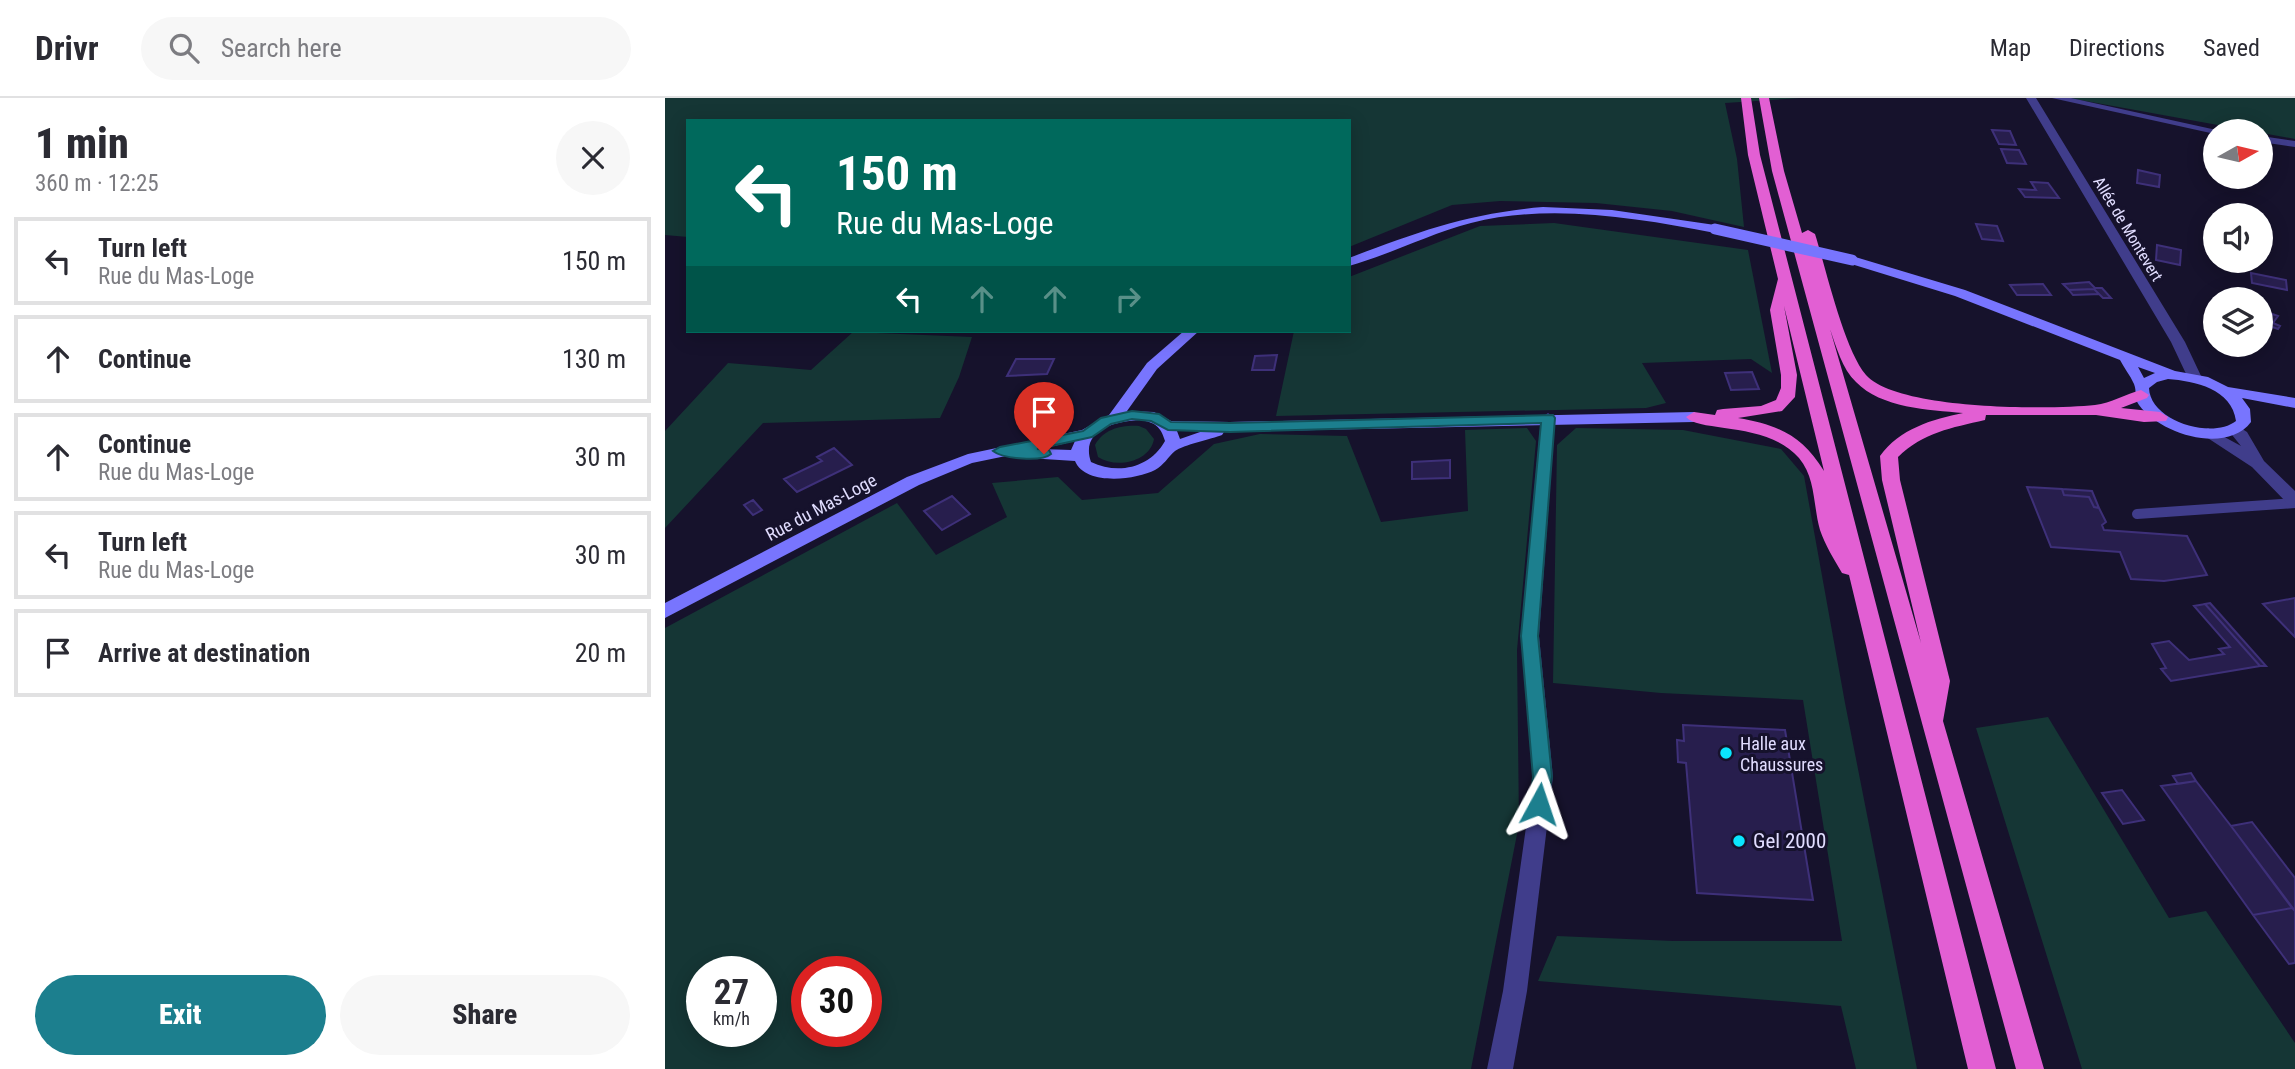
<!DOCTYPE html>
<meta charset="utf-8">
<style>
:root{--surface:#fff;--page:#f7f7f7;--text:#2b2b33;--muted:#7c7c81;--line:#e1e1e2;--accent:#1c7f8e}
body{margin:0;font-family:"Roboto Condensed",sans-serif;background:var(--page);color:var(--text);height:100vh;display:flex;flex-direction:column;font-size:26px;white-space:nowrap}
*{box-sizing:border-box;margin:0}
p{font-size:23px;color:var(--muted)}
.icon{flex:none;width:38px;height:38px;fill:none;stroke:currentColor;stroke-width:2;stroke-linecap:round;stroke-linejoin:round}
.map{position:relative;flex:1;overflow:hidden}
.side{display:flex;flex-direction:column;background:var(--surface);width:665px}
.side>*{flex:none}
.top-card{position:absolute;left:21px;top:21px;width:665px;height:214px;border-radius:0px;box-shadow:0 4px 18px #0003;background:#00695c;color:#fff;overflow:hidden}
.needle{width:46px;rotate:82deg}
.controls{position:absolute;left:1538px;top:21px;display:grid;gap:14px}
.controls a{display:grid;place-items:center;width:70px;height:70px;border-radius:50%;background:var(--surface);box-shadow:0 4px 18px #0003;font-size:35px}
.speed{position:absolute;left:21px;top:858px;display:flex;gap:14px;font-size:35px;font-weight:700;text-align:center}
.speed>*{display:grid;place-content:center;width:91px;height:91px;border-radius:50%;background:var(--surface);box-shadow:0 4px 18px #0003;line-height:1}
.speed small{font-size:18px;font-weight:400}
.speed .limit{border:10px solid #d22;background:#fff;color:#111}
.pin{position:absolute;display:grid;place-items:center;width:60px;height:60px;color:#fff;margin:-72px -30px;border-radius:50% 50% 50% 0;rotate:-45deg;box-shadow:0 0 7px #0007}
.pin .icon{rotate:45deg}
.me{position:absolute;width:77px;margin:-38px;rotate:5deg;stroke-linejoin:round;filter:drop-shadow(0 0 5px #0008)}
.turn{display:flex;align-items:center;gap:24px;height:147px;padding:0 35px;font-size:32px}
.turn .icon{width:91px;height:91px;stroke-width:2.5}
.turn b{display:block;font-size:49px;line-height:60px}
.lanes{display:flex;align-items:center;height:66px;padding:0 35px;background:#0003;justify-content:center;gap:35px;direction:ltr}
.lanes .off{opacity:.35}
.round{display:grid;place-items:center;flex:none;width:74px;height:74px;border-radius:37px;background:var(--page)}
.summary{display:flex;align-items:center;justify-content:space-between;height:119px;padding:0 35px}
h1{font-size:42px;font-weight:800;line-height:52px}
.primary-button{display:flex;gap:14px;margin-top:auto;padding:14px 35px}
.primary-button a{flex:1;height:80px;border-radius:42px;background:var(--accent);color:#fff;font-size:28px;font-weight:800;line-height:80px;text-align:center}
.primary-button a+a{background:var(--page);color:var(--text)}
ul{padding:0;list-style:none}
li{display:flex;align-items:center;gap:21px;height:88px;margin:0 14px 10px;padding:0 21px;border:4px solid var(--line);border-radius:0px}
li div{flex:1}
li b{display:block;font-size:26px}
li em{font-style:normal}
header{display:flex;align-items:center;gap:42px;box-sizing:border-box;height:98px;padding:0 35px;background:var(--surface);border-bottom:2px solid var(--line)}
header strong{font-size:33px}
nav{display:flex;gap:38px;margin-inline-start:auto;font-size:24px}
.search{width:490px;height:63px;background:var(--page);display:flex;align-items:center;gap:18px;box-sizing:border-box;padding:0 24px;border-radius:38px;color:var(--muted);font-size:26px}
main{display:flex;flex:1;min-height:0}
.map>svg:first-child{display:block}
.green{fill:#153635;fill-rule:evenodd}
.building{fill:#271e4d;stroke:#3e3079;stroke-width:2}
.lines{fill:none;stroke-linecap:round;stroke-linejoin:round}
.service{stroke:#403d8b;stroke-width:10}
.minor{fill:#403d8b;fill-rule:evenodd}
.secondary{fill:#7875fe;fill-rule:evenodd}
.trunk{fill:#e25fd3;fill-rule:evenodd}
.secondary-bridge{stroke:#7875fe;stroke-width:11}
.route{fill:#1c7f8e;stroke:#12535c;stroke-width:2}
.poi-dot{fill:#0ae6fe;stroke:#16122c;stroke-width:2.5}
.labels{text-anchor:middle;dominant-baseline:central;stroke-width:6;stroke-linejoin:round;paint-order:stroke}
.far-street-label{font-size:16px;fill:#e1ddff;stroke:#16122c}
.street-label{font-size:18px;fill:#e1ddff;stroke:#16122c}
.poi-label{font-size:18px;fill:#e1ddff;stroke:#16122c;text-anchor:start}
.near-poi-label{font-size:21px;fill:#e1ddff;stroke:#16122c;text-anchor:start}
</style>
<header>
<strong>Drivr</strong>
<div class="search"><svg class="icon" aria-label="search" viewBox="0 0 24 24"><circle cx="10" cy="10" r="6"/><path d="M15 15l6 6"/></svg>Search here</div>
<nav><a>Map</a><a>Directions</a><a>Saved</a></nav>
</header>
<main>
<section class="side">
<div class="summary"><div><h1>1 min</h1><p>360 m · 12:25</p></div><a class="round"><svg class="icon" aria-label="close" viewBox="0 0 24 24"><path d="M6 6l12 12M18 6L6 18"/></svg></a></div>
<ul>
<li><svg class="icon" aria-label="left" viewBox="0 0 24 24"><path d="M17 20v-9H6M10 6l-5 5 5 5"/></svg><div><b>Turn left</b><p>Rue du Mas-Loge</p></div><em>150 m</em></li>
<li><svg class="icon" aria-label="ahead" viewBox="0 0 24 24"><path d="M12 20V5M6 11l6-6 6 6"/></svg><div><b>Continue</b></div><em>130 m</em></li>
<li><svg class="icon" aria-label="ahead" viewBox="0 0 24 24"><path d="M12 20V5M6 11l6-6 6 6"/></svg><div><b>Continue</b><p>Rue du Mas-Loge</p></div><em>30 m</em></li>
<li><svg class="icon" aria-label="left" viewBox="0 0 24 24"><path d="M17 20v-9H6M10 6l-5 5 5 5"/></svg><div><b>Turn left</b><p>Rue du Mas-Loge</p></div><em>30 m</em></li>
<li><svg class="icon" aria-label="arrive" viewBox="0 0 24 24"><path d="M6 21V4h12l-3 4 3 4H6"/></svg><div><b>Arrive at destination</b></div><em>20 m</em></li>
</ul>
<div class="primary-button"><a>Exit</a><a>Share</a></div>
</section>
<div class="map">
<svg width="1630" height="971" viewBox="0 0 1630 971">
<rect width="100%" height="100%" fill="#16122c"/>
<path class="green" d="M0 0H1136L1060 5 1072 61 1079 129 1007 113 931 105 835 103 787 107 684 149V23H23V139L0 137Z
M1404 0H1630V41Z
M889 125 1083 152 1107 275 1086 261 977 265 1001 305 981 310 611 318 629 233H684V179L815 128Z
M188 234 307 239 294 279 275 320 98 325 0 430V333L63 265 146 272Z
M474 328 481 331 489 341C485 364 451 371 433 359L430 347C439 331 456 327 474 328Z
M862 330 871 343 852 552 854 726 806 971H0V530L232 405 271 457 342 419 327 385 393 379 417 402 493 395 549 346 595 336 682 338 716 424 803 413 800 332ZM96 873V933H37V873ZM142 873H201V933H142Z
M911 330 1018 332 1116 351 1139 378 1180 605 1252 971H1191L1176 908 873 883 892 838 1008 843H1177L1138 602 996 595 888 585 892 347Z
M1383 619 1504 820 1541 813 1630 945V971H1417L1311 630Z"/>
<path class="building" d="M1327 32 1345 33 1351 47 1334 46Z
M1336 51 1354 52 1361 66 1342 65Z
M1473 72 1495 77 1494 89 1472 85Z
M1366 84 1383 85 1394 100 1360 99 1354 91 1371 92Z
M1311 126 1332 128 1338 143 1317 141Z
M1492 147 1516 152 1515 167 1491 162Z
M1586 175 1621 182 1622 192 1587 185Z
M1424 184 1430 190H1437L1446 200H1438L1429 191 1404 192 1398 186Z
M1378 186 1386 197H1352L1345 187Z
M1429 191 1434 196 1408 197 1404 192Z
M1596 212 1613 218 1608 225 1615 228 1613 231 1596 225Z
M612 257 609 272H587L590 258Z
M351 261H389L382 276 342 278Z
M1087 274 1094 291 1066 292 1060 275Z
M169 350 187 367 132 394 119 381 157 363 152 359Z
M785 362V380L747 381V364Z
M1362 389 1397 391 1399 397 1424 399 1429 409 1434 410 1441 424 1437 427 1439 432 1522 438 1542 477 1499 483 1466 481 1455 454 1386 449Z
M1397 391 1427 393 1434 410 1429 409 1424 399 1399 397Z
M287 398 305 416 277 432 259 413Z
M88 402 97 412 88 417 79 407Z
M1630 500V539L1598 506Z
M1545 505 1601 568H1595L1540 506Z
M1540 506 1595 568 1506 583 1496 571 1501 570 1487 546 1504 543 1524 562 1559 556 1554 551 1565 549 1529 508Z
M1018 627 1120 632 1148 802 1032 795 1021 665 1013 664 1012 642 1019 643Z
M1526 675 1531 683 1513 686 1508 678Z
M1531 683 1566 728 1627 810 1588 817 1496 688Z
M1457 692 1479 722 1458 726 1437 695Z
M1587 724 1630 780V813L1566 728Z
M1627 810 1630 813V865L1624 866 1588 817Z"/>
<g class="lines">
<path class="service" d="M1472 416 1630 405"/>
<path class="minor" d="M1361 0H1371L1520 244 1537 280 1535 283 1530 284 1523 280 1506 244Z
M1387 0H1406L1556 33H1550V36Z
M1596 38 1630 43V49L1596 44Z
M883 315 890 320 874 538 888 679 862 893 848 971H822L838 893 868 679 856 538 876 320Z
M1571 327 1582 334 1599 363 1630 393V409L1624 407 1587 369 1535 335 1543 330 1576 348 1563 332Z"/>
<path class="secondary" d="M878 109 947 112 1050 127 1056 131 1050 135C971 120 885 105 806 125 764 136 726 156 684 168V160C752 134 804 115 878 109Z
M1187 158 1300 192 1510 273 1543 279 1563 289 1630 300V310L1577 300 1585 311 1586 324C1561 357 1495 336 1474 307 1469 300 1472 293 1469 286 1465 277 1459 270 1455 262L1290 198 1183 165 1181 162ZM1473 269 1490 275 1479 280ZM1503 281C1530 283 1567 291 1571 323 1547 342 1485 323 1484 290L1492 284Z
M519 233H534L492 271 462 313 489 314 506 323 565 324 1029 314 1036 319 1029 324 559 334 557 337C547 341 518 347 510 353 503 359 499 367 490 372 471 382 420 388 410 363L363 360 355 355 307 365 254 387 0 520V505L242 379 303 356 417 332 444 317 482 265ZM475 322C490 324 496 329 500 343 485 370 453 377 426 364 415 332 450 323 475 322ZM512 333H538L515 341ZM410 343 406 352 376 351Z"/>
<path class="trunk" d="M1076 0H1086L1095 57 1331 971H1303L1184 477 1177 475C1169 461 1160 447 1155 432 1148 408 1151 380 1134 360 1102 323 1035 335 1021 319L1029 314 1050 317 1052 312 1058 311 1096 308 1111 302 1116 290V277L1105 212 1113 181 1083 57ZM1119 208 1159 373C1137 337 1113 327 1073 320L1117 313 1130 299 1132 277Z
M1094 0H1104L1119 73 1137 135 1143 132 1150 136C1161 171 1179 251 1201 277 1232 312 1383 312 1430 307 1446 305 1461 296 1476 292L1484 297 1482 300 1456 310 1495 314 1503 319 1501 323 1479 324 1431 317H1321L1320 322C1286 330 1259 334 1233 359L1235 382 1285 583 1278 623 1379 971H1351L1107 73ZM1165 231C1171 248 1177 271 1191 284 1216 310 1264 312 1298 315 1268 321 1234 331 1215 358L1217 382 1256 545Z"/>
<path class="secondary-bridge" d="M1050 131 1187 162"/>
</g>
<path class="route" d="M467 313 494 316 506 324 565 325 888 317 890 320 873 538 887 679 881 712 874 714 868 712 865 706 868 679 856 538 876 325 565 334 503 332 486 323 467 321 446 326 427 339 372 351 384 352 386 356C377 364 338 361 328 353L335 349 418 333 436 320Z"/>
<g class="poi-dot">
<circle cx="1061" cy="655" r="7"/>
<circle cx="1074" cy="743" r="7"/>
</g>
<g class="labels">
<g class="far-street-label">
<text transform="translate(1463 131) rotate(59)">Allée de Montevert</text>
</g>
<g class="street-label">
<text transform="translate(156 409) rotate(-28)">Rue du Mas-Loge</text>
</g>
<g class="poi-label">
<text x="1075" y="645">Halle aux<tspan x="1075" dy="21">Chaussures</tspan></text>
</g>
<g class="near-poi-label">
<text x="1088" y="743">Gel 2000</text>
</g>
</g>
</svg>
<div class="controls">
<a><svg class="needle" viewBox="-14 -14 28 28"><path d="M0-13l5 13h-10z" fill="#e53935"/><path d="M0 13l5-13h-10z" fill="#7c7c81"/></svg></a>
<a><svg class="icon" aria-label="sound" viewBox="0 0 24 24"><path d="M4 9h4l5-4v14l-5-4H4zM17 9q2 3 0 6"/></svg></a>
<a><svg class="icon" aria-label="layers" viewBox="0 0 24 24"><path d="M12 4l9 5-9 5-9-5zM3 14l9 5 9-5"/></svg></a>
</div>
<div class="speed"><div>27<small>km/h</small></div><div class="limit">30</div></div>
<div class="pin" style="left:379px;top:356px;background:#d93025"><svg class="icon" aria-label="arrive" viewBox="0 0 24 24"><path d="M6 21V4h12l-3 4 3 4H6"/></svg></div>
<svg class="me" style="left:874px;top:706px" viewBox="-20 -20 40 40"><path d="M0-17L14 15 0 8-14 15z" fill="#1c7f8e" stroke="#fff" stroke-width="4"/></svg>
<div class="top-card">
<div class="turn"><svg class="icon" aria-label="left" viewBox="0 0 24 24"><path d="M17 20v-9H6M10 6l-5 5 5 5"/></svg><div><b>150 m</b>Rue du Mas-Loge</div></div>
<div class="lanes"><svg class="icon" aria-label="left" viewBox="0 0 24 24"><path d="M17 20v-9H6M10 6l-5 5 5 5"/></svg><svg class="icon off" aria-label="ahead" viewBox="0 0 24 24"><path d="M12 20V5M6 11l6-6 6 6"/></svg><svg class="icon off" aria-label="ahead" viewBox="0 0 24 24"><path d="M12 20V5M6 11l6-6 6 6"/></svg><svg class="icon off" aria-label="right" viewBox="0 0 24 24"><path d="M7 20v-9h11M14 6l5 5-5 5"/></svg></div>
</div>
</div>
</main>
